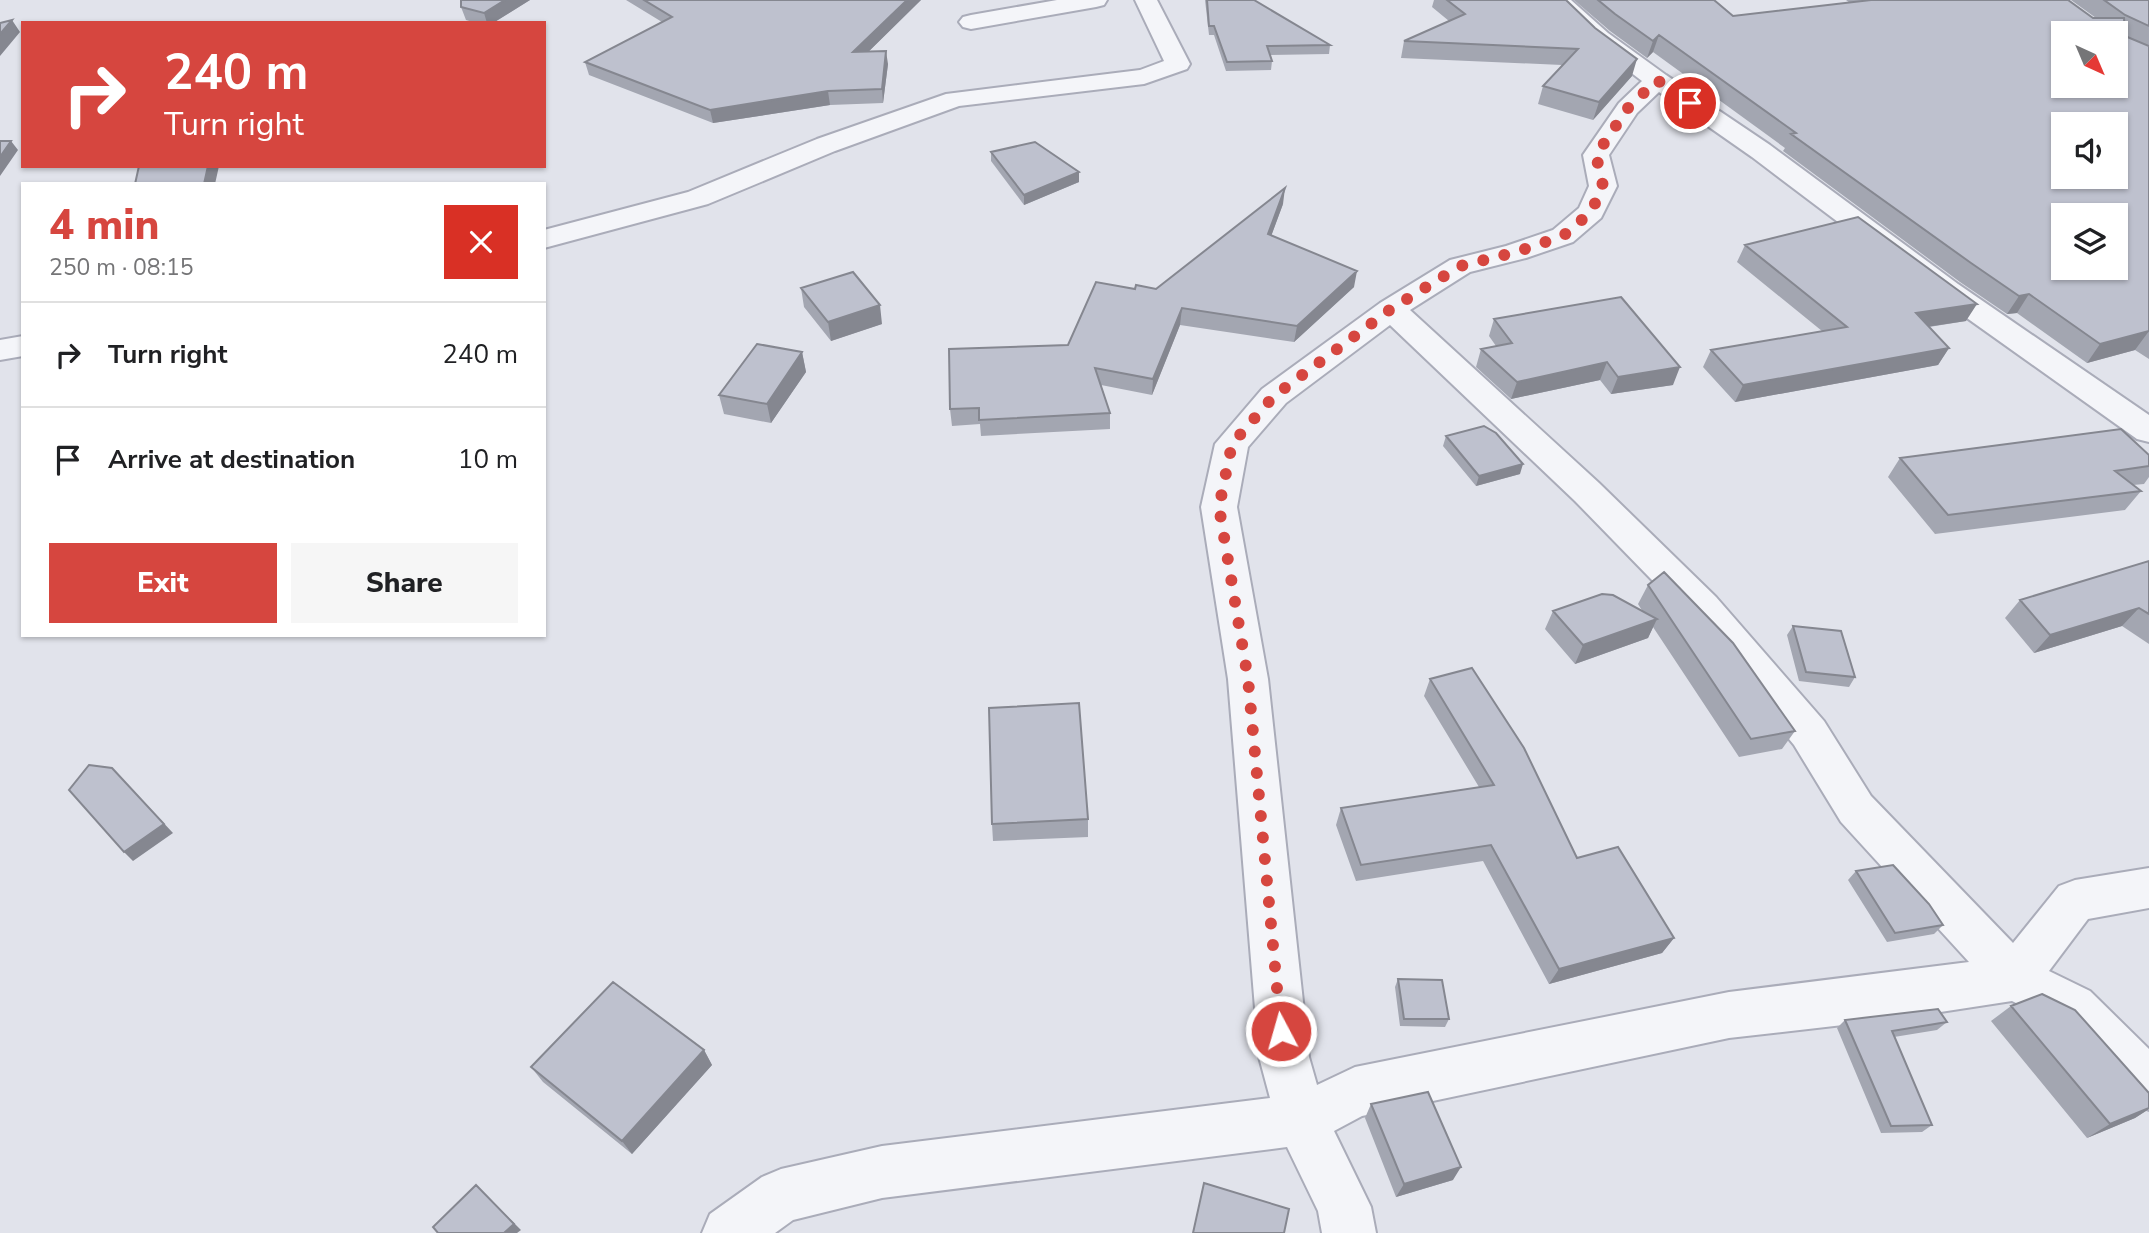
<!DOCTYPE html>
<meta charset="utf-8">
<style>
:root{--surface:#fff;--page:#f6f6f6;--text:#202124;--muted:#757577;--line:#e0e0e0;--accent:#d6463f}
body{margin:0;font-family:"Nunito Sans",sans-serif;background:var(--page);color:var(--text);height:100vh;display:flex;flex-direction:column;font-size:26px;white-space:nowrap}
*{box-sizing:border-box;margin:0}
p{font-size:23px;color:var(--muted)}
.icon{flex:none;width:38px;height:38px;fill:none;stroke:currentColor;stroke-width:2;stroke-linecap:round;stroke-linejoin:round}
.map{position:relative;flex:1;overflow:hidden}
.side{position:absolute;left:21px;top:182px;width:525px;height:455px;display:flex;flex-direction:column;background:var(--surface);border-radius:0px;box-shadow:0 2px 5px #0004}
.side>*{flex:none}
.hud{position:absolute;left:21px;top:21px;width:525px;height:147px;border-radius:0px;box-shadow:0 2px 5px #0004;background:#d6463f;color:#fff;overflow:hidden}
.needle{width:46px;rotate:136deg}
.fabs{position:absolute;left:2051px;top:21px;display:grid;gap:14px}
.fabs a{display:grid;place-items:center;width:77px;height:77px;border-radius:0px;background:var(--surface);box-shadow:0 2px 5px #0004;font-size:35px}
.pin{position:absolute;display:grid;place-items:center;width:60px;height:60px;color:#fff;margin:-30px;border:4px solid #fff;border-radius:50%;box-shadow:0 2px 7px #0007}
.me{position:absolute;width:77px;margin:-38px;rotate:354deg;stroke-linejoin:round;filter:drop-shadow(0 0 5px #0008)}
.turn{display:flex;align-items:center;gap:24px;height:147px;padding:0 28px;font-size:32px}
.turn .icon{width:91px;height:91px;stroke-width:2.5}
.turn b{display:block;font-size:49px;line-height:60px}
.round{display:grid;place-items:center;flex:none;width:74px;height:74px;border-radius:0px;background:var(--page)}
.headline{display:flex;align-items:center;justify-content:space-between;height:119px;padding:0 28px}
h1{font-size:42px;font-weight:800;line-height:52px;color:var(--accent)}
.cta{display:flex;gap:14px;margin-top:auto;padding:14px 28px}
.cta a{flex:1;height:80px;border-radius:0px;background:var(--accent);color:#fff;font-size:28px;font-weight:800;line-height:80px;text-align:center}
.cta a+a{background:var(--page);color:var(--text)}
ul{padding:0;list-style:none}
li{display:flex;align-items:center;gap:21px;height:105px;padding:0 28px;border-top:2px solid var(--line)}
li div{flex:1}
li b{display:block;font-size:26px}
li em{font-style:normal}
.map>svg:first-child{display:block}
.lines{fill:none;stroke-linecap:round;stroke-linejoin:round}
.street-casing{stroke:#aaacb9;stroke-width:4}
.street{fill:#f4f5f9;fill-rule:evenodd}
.wall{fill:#a3a6b1}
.shaded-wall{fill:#858790}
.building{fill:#bec1ce;stroke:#858790;stroke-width:2;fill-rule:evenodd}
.route{stroke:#d6463f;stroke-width:12;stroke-dasharray:0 21.6}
</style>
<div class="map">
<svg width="2149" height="1233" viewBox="0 0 2149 1233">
<rect width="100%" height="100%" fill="#e1e3eb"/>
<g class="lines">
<defs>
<path id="street" d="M1057 0H1107L1104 5 1096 7 971 29 963 27 959 22 963 17 971 15Z
M1135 0H1157L1190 64 1187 69 1144 84 959 106 835 151 708 204 544 248V230L688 192 817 139 946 94 1140 70 1164 61Z
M1547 0H1571L1608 33 1666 75 1770 145 1958 284 2149 415V442L2137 439 1936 296 1752 157 1659 92 1637 113 1609 155 1617 186 1601 218 1573 242 1526 258 1470 272 1410 310 1599 483 1716 597 1824 721 1871 796 2013 943 2059 886 2075 880 2149 868V908L2088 919 2049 971 2090 991 2149 1049V1110L2131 1103 2056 1023 2012 1001 1895 1019 1729 1038 1362 1116 1334 1131 1371 1207 1376 1233H1322L1318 1211 1287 1147 882 1198 793 1220 775 1233H702L710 1214 762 1177 781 1169 882 1146 1270 1098 1259 1057 1228 679 1201 507 1215 444 1262 389 1380 303 1450 260 1506 246 1553 230 1579 208 1589 186 1583 155 1619 103 1642 81 1592 43ZM1390 325 1575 501 1688 617 1794 745 1841 822 1969 962 1729 992 1355 1067 1317 1085 1309 1057 1268 679 1237 507 1248 447 1286 403Z
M23 336V356L0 360V340Z"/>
</defs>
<use href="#street" class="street-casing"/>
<use href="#street" class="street"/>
</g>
<path class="wall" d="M461 0H530L493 23H476L466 20 461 7Z
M626 0H921L869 51 888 64 883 103 830 105 713 123 589 75 585 62 662 22Z
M1205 0H1254L1330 45 1329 54 1270 55 1272 61 1271 70 1226 71 1214 35H1209Z
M1434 0H1566L1632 76 1593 120 1538 104 1543 86 1562 65 1401 58 1404 41 1449 21 1432 7Z
M1574 0H1714L1733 16 1850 3 1846 0H2068L2093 18H2096L2071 0H2149V359L2135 350 2087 363 2017 313 2007 314 1960 282 1783 151 1785 148 1653 52 1647 58 1610 31Z
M991 152 1079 172V182L1024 205 991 161Z
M1283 204 1271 236 1354 287 1294 342 1180 325 1152 395 1101 385 1110 413V429L981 436 980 424 952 426 950 409 1068 345 1135 289H1156Z
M1745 245 1966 321 1929 327 1949 348 1938 365 1735 402 1703 367 1711 350 1822 331 1737 262Z
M801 288 882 324 831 341 804 307Z
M1494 319 1673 385 1611 394 1600 380 1511 399 1476 367 1481 349 1496 346 1489 336Z
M802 352 806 372 771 423 724 414 719 395Z
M1446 436 1520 474 1476 486 1443 446Z
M2149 455V477L2144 484 2133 485 2141 491 2125 510 1935 534 1888 477 1900 458Z
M2149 561V644L2122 626 2034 653 2005 618 2020 600Z
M1648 585 1795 731 1782 749 1739 757 1653 627 1648 638 1575 664 1545 629 1553 611 1643 612 1638 604Z
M1793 626 1855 677 1849 687 1799 681 1787 635Z
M1430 679 1577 858 1674 938 1662 953 1549 984 1483 861 1356 881 1336 825 1341 808 1479 787 1424 696Z
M1088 819V837L993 841 992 824Z
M1856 871 1943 925 1934 934 1887 942 1848 880Z
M1398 979 1449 1019 1445 1027 1400 1026 1395 987Z
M2011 1006 2149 1093V1109L2135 1118 2087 1138 1991 1021Z
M1845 1020 1947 1022 1937 1030 1894 1037 1932 1125 1922 1132 1881 1133 1837 1028Z
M704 1050 712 1065 632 1154 543 1082 531 1067Z
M1371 1104 1453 1180 1396 1197 1365 1118Z"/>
<path class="shaded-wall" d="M505 0H530L493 23H487L484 13Z
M907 0H921L855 65 853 52Z
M12 20 20 32 0 56V34Z
M1659 35 1653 52 1647 58 1653 41Z
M886 51 888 64 883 103 882 89Z
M1637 59 1632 76 1593 120 1599 102Z
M828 91 830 105 713 123 710 110Z
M11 141 18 150 0 176V157Z
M208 166H219L215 184H204Z
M1079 172V182L1024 205V195Z
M1285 188 1283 204 1266 250 1268 234Z
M1357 271 1354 287 1294 342 1297 326Z
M2029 294 2017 313 2007 314 2019 296Z
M1977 304 1966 321 1906 330 1916 313Z
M880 305 882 324 831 341 828 322Z
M1182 308 1180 325 1152 395 1153 379Z
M2149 331 2135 350 2087 363 2100 344Z
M1949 348 1938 365 1735 402 1743 385Z
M802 352 806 372 771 423 767 404Z
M1607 362 1600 380 1511 399 1517 382Z
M1680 367 1673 385 1611 394 1618 377Z
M1523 464 1520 474 1476 486 1479 476Z
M2139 608 2122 626 2034 653 2050 635Z
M1657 619 1648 638 1575 664 1583 645Z
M112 768 173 833 133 861 124 852Z
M1674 938 1662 953 1549 984 1559 969Z
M704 1050 712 1065 632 1154 622 1141Z
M2149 1108V1109L2135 1118 2087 1138 2110 1124Z
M1461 1167 1453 1180 1396 1197 1404 1184Z
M476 1185 521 1230 517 1233H504Z"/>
<path class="building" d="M461 0H505L484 13 461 7Z
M644 0H907L853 52 886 51 882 89 828 91 710 110 585 62 672 17Z
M1207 0H1254L1330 45 1267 46 1272 61 1227 62 1214 26H1209Z
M1447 0H1566L1595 28 1637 59 1599 102 1543 86 1578 49 1404 41 1465 14Z
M1598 0H1714L1733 16 1871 0H2068L2093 18H2124L2125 36 2149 46V331L2100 344 2029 294 2019 296 1971 263 1791 134 1796 133 1659 35 1653 41 1615 14ZM2063 33H2116V86H2063ZM2063 124H2116V177H2063ZM2063 215H2116V268H2063Z
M2104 0H2149V26L2125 15Z
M12 20 0 34V23Z
M0 141H11L0 157Z
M1035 142 1079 172 1024 195 991 152Z
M139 166H208L204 184H135Z
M1285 188 1268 234 1357 271 1297 326 1182 308 1153 379 1095 368 1110 413 979 420V408L950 409 949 349 1068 345 1096 282 1135 289 1136 285 1156 289Z
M1858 217 1977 304 1916 313 1949 348 1743 385 1711 350 1847 327 1745 245Z
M853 272 880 305 828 322 801 288Z
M1621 297 1680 367 1618 377 1607 362 1517 382 1481 349 1512 343 1494 319Z
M757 344 802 352 767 404 719 395Z
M1484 426 1496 433 1523 464 1479 476 1446 436Z
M2121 429 2149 455V466L2115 471 2141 491 1948 515 1900 458Z
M2149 561V614L2139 608 2050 635 2020 600Z
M1664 572 1733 643 1795 731 1751 739 1648 585Z
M1602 594 1613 595 1657 619 1583 645 1553 611Z
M1793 626 1841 631 1855 677 1806 672Z
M1472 668 1524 748 1577 858 1618 847 1674 938 1559 969 1491 845 1361 865 1341 808 1494 785 1430 679Z
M1079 703 1088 819 992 824 989 708Z
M89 765 112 768 164 824 124 852 69 790Z
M1893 865 1929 904 1943 925 1895 933 1856 871Z
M1398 979 1442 980 1449 1019H1404Z
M613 982 704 1050 622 1141 531 1067Z
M2042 994 2075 1010 2149 1093V1108L2110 1124 2011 1006Z
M1938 1009 1947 1022 1892 1031 1932 1125 1891 1126 1845 1020Z
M1428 1092 1461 1167 1404 1184 1371 1104Z
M1204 1183 1289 1209 1284 1233H1193Z
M476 1185 514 1224 504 1233H438L433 1227Z"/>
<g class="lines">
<path class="route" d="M1281 1031 1248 679 1219 507 1232 444 1274 396 1391 309 1460 266 1516 252 1563 236 1591 212 1603 186 1596 155 1628 108 1657 80 1690 103"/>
</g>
</svg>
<div class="fabs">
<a><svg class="needle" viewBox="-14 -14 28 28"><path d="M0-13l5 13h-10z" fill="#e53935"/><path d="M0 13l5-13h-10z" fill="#757577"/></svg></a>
<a><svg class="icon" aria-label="sound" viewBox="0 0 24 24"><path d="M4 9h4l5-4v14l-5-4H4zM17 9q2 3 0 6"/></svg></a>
<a><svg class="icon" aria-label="layers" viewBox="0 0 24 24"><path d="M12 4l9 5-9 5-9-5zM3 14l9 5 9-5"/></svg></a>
</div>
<div class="pin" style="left:1690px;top:103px;background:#d93025"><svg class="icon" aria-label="arrive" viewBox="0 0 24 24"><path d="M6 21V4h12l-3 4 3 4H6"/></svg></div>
<svg class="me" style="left:1281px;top:1031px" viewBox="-20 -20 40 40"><circle r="17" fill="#d6463f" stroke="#fff" stroke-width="3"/><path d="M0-11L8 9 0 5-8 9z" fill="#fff"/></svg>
<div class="hud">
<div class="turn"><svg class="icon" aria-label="right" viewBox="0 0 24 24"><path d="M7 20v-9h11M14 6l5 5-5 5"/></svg><div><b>240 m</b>Turn right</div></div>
</div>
<section class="side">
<div class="headline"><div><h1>4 min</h1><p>250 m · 08:15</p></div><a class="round" style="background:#d93025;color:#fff"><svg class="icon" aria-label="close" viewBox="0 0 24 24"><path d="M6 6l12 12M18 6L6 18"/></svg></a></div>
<ul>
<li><svg class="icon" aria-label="right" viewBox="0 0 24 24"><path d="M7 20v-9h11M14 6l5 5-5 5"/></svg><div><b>Turn right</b></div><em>240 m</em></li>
<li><svg class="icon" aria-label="arrive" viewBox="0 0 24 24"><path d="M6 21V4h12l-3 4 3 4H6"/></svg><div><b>Arrive at destination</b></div><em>10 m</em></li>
</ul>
<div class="cta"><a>Exit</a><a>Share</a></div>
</section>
</div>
